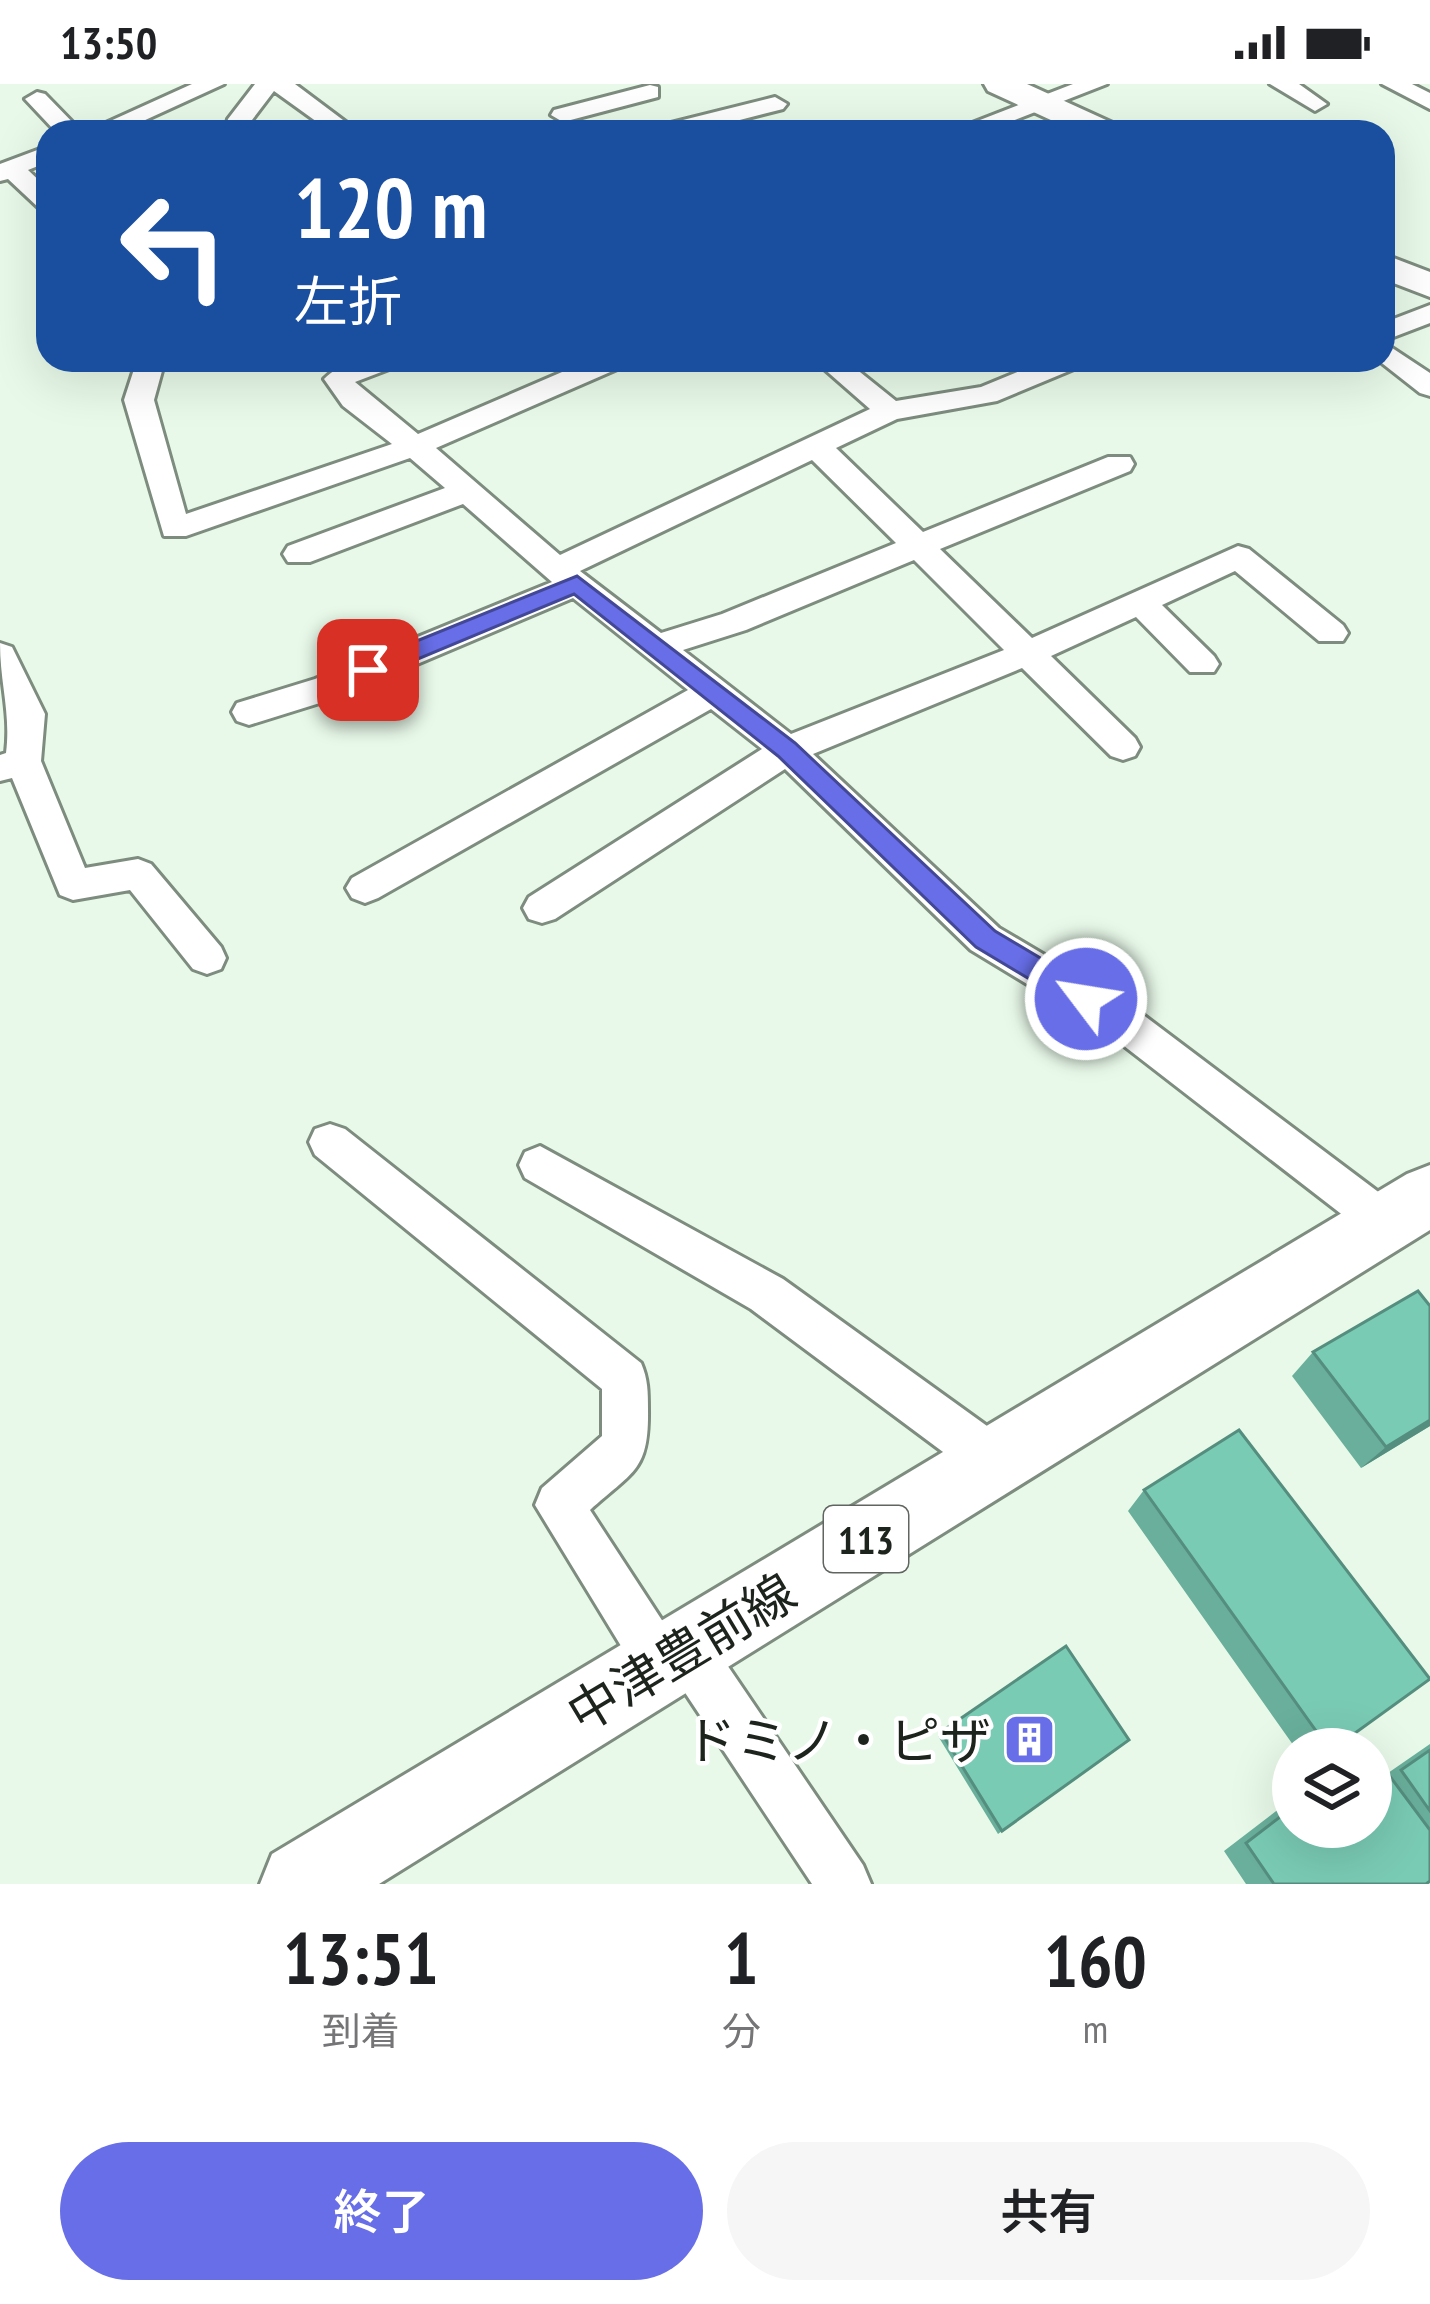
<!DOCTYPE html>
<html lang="ja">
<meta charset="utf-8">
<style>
:root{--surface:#fff;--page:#f6f6f6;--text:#202124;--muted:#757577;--accent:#676ee7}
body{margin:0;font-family:"PT Sans Narrow","Noto Sans JP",sans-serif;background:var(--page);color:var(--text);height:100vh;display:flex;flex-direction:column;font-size:45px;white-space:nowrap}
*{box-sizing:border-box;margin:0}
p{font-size:39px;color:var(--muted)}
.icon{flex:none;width:66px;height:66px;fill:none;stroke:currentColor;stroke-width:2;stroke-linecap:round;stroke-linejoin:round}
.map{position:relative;height:1800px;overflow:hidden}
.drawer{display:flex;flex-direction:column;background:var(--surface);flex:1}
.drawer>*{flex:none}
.hud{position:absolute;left:36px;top:36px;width:1359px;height:252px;border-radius:36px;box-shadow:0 12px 48px #0002;background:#1a4fa0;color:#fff;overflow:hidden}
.buttons{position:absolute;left:1272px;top:1644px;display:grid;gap:24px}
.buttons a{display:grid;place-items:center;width:120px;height:120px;border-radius:50%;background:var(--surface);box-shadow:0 12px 48px #0002;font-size:60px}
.pin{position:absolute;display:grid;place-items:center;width:102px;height:102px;color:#fff;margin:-51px;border-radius:24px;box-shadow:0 6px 18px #0006}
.me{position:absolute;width:132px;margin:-66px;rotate:301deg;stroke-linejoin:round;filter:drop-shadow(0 0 9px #0008)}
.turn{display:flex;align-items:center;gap:42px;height:252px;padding:0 60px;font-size:54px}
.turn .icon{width:156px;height:156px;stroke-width:2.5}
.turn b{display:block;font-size:84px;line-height:102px}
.eta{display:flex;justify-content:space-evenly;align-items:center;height:204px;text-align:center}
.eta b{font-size:72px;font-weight:600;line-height:84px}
.cta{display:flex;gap:24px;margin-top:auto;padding:24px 60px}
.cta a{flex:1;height:138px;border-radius:72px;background:var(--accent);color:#fff;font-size:48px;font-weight:600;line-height:138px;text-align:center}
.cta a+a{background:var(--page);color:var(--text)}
.status{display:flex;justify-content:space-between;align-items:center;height:84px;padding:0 60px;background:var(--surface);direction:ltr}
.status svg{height:33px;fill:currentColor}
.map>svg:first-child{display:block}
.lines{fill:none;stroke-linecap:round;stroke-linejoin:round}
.street-casing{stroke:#7d8c7e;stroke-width:6}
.secondary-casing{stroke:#7d8c7e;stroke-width:6}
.primary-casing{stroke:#7d8c7e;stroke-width:6}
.street{fill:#fff;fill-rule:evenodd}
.secondary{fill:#fff;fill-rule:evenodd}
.primary{fill:#fff;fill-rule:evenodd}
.wall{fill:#69af9b}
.shaded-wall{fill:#558e7e}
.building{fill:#7acbb4;stroke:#558e7e;stroke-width:3}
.route{fill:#676ee7;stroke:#434896;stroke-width:3}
.labels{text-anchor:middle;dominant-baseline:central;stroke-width:9;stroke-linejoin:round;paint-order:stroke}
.shield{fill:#fff;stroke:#616561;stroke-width:3}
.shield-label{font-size:39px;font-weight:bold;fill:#1d231d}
.near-street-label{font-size:51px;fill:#1d231d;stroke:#fff}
.near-poi-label{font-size:51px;fill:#1d231d;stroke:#fff;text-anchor:end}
</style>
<div class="status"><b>13:50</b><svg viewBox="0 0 49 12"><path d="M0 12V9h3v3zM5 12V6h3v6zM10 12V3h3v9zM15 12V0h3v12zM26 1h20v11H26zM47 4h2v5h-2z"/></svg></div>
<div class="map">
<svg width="1430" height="1800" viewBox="0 0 1430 1800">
<rect width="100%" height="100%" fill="#e8f9e9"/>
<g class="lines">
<defs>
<path id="street" d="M192 0H224L119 48H86Z
M255 0H295L359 48H331L274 7 252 36 249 48H225L228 35Z
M1073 0H1107L984 48H949Z
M1270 0H1299L1327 20 1315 27Z
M1382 0H1412L1430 9V25Z
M650 1 658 3V13L563 38 551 31 554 26Z
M37 8 45 10 82 48H56L25 15Z
M775 13 787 20 783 25 693 48H652L655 43Z
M48 62V78L28 86 48 105V127L39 124 8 95 0 97V80Z
M1430 221V239L1383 257V239Z
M1383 258 1430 289V312L1420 309 1378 276H1383Z
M137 276H165L154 316 186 430 392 360 343 322 324 295C344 274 374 276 401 276L397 282 355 298 418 350 590 276H628L624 282 436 364 560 471 870 325 814 276H845L896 317 981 303 1046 276H1085L1081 282 997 317 897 335 836 364 923 448 1108 373H1130L1134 380 1130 387 940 465 1032 554 1238 462 1249 465 1343 541 1348 549 1343 557H1319L1235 487 1162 521 1214 572 1219 580 1214 588H1190L1136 533 1051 572 1135 654 1140 663 1135 672 1123 676 1111 672 1022 584 813 670 999 844 1134 924 1401 1125 1408 1139 1401 1153 1386 1159 1371 1153 1106 948 971 866 785 685 555 835 542 839 529 835 523 824 529 813 762 665 711 625 378 814 365 819 352 814 346 804 352 794 688 606 573 514 339 613 249 641 237 637 232 628 237 619 315 595 552 498 463 420 310 478H288L283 470 288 462 445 404 410 374 186 452H164L124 316ZM812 376 896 459 722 530 661 549 580 487ZM914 476 1004 566 791 650 683 566 746 546Z
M0 559 12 563 45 630 41 677 85 784 138 775 151 780 221 863 226 874 221 885 207 890 193 885 130 806 73 816 60 811 12 694 0 697V671L6 669C11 629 0 600 0 559Z
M330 1040 345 1045 641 1279C648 1295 648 1308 648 1326 649 1387 633 1387 590 1426L669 1547 686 1540 704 1547 863 1781 871 1800H812L678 1598 661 1605 643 1598 535 1421 542 1404 602 1352V1305L315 1071 309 1058 315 1045Z
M540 1062 783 1195 1012 1360 1019 1377 1012 1394 995 1401 978 1394 751 1225 525 1094 519 1081 525 1068Z"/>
<path id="secondary" d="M984 0H1027L1117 41 1122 48H1077L988 7Z
M1383 170 1430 188V213L1383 195Z"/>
<path id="primary" d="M1430 1081V1146L379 1800H260L272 1770 1407 1090Z"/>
</defs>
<use href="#street" class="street-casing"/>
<use href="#secondary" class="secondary-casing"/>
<use href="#primary" class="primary-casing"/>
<use href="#street" class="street"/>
<use href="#secondary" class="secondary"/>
<use href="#primary" class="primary"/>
</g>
<path class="wall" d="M1313 1268 1430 1342 1361 1384 1292 1292Z
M1144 1406 1333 1665H1296L1128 1427Z
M941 1648 1002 1747 998 1750 938 1652Z
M1430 1660V1797L1426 1800H1246L1224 1767 1293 1714V1743L1388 1689Z"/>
<path class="shaded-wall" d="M1430 1336V1342L1361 1384 1386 1363Z"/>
<path class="building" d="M1418 1207 1430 1222V1336L1386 1363 1313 1268Z
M1239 1346 1430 1595 1333 1665H1329L1144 1406Z
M1066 1562 1129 1656 1002 1747 941 1648Z
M1430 1666V1727L1401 1686Z
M1371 1667 1430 1746V1797L1426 1800H1274L1246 1759 1293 1723V1743H1371Z"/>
<path class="route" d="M577 492 795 659 995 847 1096 907 1100 915 1096 923H1076L976 863 778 672 574 510 377 592H360L357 586 360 580Z"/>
<defs>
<symbol id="building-square" viewBox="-11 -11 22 22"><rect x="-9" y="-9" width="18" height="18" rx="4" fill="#676ee7" stroke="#fff"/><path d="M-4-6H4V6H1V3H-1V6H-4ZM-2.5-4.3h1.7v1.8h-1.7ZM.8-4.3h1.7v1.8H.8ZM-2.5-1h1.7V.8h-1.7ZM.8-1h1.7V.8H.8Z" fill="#fff"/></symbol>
</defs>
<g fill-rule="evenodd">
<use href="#building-square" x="1000" y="1626" width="59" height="59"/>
</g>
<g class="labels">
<rect class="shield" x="824" y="1422" width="84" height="66" rx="9"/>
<g class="shield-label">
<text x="866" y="1455">113</text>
</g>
<g class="near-street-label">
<text transform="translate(681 1568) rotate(-31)">中津豊前線</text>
</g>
<g class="near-poi-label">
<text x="991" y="1656">ドミノ・ピザ</text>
</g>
</g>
</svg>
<div class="buttons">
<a><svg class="icon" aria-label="layers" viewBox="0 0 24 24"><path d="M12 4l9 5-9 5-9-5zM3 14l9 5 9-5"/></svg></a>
</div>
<div class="pin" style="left:368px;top:586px;background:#d93025"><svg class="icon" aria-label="arrive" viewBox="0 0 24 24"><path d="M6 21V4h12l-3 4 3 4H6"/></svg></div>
<svg class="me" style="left:1086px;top:915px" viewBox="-20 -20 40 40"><circle r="17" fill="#676ee7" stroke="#fff" stroke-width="3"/><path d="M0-11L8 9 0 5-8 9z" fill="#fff"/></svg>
<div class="hud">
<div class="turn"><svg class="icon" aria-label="left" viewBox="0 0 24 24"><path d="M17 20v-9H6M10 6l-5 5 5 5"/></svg><div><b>120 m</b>左折</div></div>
</div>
</div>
<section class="drawer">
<div class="eta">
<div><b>13:51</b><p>到着</p></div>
<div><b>1</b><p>分</p></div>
<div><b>160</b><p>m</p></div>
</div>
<div class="cta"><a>終了</a><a>共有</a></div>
</section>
